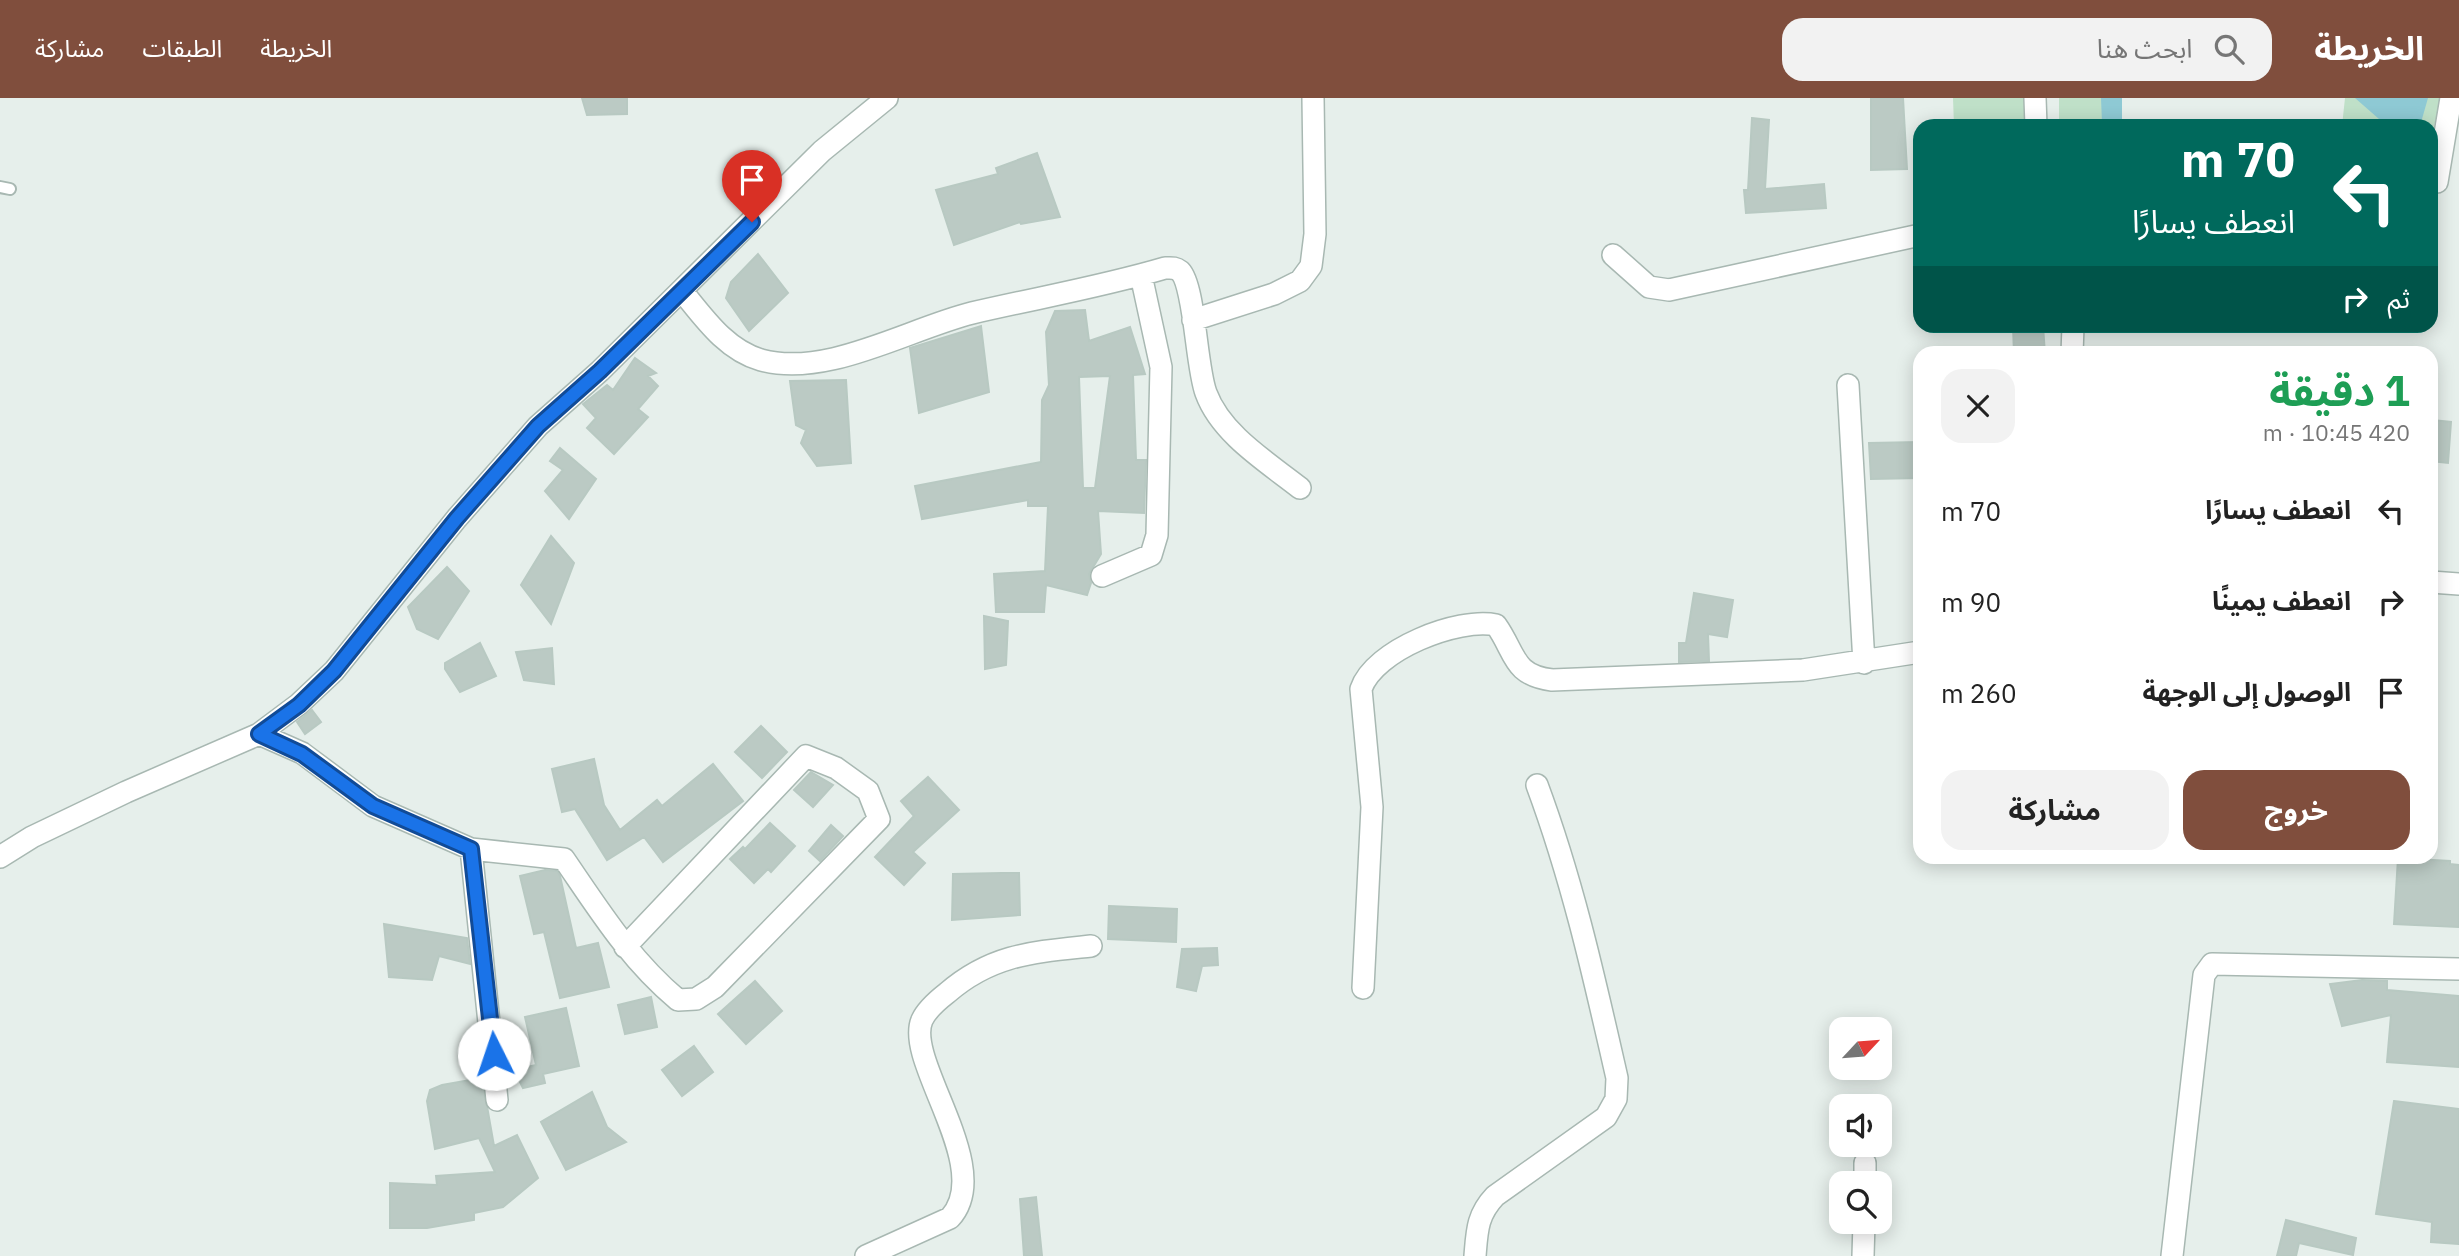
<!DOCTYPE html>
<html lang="ar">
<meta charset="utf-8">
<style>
:root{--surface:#fff;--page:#f2f2f2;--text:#222;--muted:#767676;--accent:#804e3d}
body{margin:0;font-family:"IBM Plex Sans","Noto Sans Arabic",sans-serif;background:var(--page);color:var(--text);direction:rtl;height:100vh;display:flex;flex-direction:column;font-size:26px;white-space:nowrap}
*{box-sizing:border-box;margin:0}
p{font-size:23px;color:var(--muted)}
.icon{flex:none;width:38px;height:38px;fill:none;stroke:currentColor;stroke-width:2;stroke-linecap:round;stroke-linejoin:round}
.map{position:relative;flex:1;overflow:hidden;direction:ltr}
.side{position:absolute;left:1913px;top:248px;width:525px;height:518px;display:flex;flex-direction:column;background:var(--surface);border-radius:21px;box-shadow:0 4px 18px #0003;direction:rtl}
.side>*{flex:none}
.guide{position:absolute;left:1913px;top:21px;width:525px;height:214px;border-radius:21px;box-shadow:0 4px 18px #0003;direction:rtl;background:#00695c;color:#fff;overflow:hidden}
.needle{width:46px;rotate:64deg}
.tools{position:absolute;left:1829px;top:919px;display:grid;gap:14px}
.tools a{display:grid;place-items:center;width:63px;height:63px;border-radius:14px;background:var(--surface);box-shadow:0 4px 18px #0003;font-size:35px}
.pin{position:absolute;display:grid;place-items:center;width:60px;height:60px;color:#fff;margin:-72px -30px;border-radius:50% 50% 50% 0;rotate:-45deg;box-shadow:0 0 7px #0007}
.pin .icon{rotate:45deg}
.me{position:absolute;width:77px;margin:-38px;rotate:356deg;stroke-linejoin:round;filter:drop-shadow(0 0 5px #0008)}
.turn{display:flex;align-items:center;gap:24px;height:147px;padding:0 28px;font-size:32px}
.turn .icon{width:91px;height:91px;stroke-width:2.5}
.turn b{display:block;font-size:49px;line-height:60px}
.then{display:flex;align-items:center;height:66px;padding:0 28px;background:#0003;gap:14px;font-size:26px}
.round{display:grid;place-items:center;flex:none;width:74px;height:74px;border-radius:21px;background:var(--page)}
.headline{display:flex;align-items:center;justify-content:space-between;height:119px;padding:0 28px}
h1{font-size:42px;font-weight:700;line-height:52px;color:#1e9e55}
.action{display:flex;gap:14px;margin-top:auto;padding:14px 28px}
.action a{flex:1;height:80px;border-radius:21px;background:var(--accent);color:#fff;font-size:28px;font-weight:700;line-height:80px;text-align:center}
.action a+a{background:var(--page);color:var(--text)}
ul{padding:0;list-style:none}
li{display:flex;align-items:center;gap:21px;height:91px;padding:0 28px}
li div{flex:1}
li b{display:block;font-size:26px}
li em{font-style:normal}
header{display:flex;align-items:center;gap:42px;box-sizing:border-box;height:98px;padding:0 35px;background:var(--accent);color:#fff}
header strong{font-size:33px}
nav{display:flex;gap:38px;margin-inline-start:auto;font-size:24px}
.search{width:490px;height:63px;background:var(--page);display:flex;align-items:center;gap:18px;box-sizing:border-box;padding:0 24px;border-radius:21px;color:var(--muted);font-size:26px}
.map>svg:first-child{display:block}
.green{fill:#bfe0c8}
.water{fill:#8ec9d4}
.building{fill:#bbcac4;stroke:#b8c9c2;stroke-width:2;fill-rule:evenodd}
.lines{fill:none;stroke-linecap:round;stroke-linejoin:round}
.service-casing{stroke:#a8b8b2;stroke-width:14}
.minor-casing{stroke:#a8b8b2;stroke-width:24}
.service{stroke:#fff;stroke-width:10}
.minor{stroke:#fff;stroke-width:21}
.route-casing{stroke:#114b97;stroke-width:18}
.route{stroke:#1a73e8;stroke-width:12}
</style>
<header>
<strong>الخريطة</strong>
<div class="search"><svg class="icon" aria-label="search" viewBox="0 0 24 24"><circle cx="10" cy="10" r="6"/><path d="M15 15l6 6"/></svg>ابحث هنا</div>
<nav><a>الخريطة</a><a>الطبقات</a><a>مشاركة</a></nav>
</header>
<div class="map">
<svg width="2459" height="1158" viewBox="0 0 2459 1158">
<rect width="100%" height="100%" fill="#e6efeb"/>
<path class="green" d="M1953 0H2030V28H1954Z
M2059 0H2122V28H2059Z
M2345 0H2441L2431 41V28H2342Z"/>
<path class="water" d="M2101 0H2122V28H2098L2102 25Z
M2355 0H2428L2420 28H2387Z"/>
<path class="building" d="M582 0H627V16L587 17Z
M1871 0H1903L1907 71 1871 72Z
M1752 20 1769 22 1765 91 1824 86 1826 110 1746 115 1744 92H1748Z
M1037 55 1060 119 1021 126 1020 124 954 147 936 92 998 76 996 70Z
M758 156 788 195 749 233 726 200 731 184Z
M1085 212 1089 243 1130 229 1145 276 1133 277 1136 362H1146L1144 415 1098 413 1101 456 1089 476 1091 485 1087 497 1046 487 1044 514H996L994 476 1045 473 1048 408H1028V402L922 421 915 388 1041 364 1042 302 1049 287 1046 234 1055 213ZM1110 278 1095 390H1083L1079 279Z
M981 228 989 294 919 315 910 250Z
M2013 228H2043L2045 256H2014Z
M635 260 656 275 648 278 658 288 638 311 648 319 614 356 587 330 596 320 583 306 607 287 613 292Z
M846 282 851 365 817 368 801 345 806 332 796 327 790 283Z
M2432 322 2451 324 2448 365 2431 363Z
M1920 344V380L1871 381 1869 345Z
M560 350 596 381 569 421 545 393 563 372 550 363Z
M551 438 574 465 551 526 521 487Z
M447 469 469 493 438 541 417 531 408 509Z
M1694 495 1733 502 1727 539 1708 536 1709 563 1679 564V545H1686Z
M984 518 1008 523 1006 567 985 571Z
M480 545 496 578 460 594 445 571V565Z
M552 550 554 586 524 582 516 554Z
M312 612 321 624 305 636 297 624Z
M761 628 787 654 762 680 735 654Z
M594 661 604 707 620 732 657 702 662 708 713 666 743 703 663 764 644 739 607 762 575 711 562 714 552 671Z
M811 674 833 687 813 709 794 692Z
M928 679 959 712 913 754 925 765 904 787 875 759 914 718 901 703Z
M770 725 795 748 771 774 768 771 754 785 730 761 743 749 745 751Z
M831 727 843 738 820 763 809 753Z
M2398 760 2450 763V766L2459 767V829L2394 826Z
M545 772 557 773 560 778 576 850 598 845 609 889 560 900 544 834 534 836 520 778Z
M1002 775H1019L1020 817 952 822 953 776Z
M1109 808 1177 811 1176 844 1108 841Z
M384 826 467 840 470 866 439 858 432 882 389 879Z
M1217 850 1218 867 1202 868 1196 893 1177 889 1182 851Z
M2362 882 2387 883V892L2459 898V969L2387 964 2391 917 2342 928 2330 886Z
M755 883 782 913 746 946 718 916Z
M651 899 657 929 625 936 618 907Z
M566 910 579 968 543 976 545 985 523 990 514 972 536 967 525 919Z
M694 948 713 974 682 998 662 972Z
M482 980 494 1048 517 1037 538 1080 503 1109 474 1115V1122L427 1130H390V1085L437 1087 436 1078 495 1074 479 1040 435 1051 427 1003 430 992 442 987Z
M592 994 607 1029 626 1044 566 1072 541 1024Z
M2394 1003 2459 1011V1146L2431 1144 2432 1124 2376 1116Z
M1036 1099 1042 1158H1024L1020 1101Z
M2286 1122 2356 1140 2353 1157 2299 1145 2296 1158H2277Z"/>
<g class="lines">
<defs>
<path id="service" d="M0 89 10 91"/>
<path id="minor" d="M2035 0 2036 28
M2437 84 2451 0
M1613 157 1649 189 1669 192 1920 137
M682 193C704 220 726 252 761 262 827 280 908 231 972 215 1036 200 1101 189 1165 170 1171 170 1175 169 1180 173 1195 188 1196 269 1206 295 1221 336 1267 364 1300 390
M1193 222 1274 196 1300 183 1311 168 1315 136 1313 0
M2072 256 2073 228
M1848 287 1864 565
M1102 478 1151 457 1157 437 1161 269 1141 177
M2431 484 2459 486
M259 636 302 655 373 708 471 751 564 761C599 812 630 862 678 902L696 901 715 889 879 721 868 693 836 670 806 658 625 849
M471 751 497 1002
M0 759 32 739 126 694 259 636 299 606 334 573 457 420 538 328 600 273 822 53 887 0
M1363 890 1372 709 1361 591C1374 552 1458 519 1496 527 1516 555 1512 577 1552 582L1803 572 1920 554
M1865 1085V1065
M866 1158 950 1120C996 1070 904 963 922 922 927 911 938 902 947 895 992 856 1034 854 1091 848
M1475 1158C1477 1133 1477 1117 1495 1098L1606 1019 1616 1001 1617 980C1594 879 1573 784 1537 687
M1863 1158 1864 1124
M2172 1158 2204 877 2212 866 2459 871"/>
</defs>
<use href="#service" class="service-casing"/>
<use href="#minor" class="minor-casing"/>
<use href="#service" class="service"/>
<use href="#minor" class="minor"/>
</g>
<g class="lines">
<defs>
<path id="route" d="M494 956 471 751 373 708 302 656 259 636 299 607 334 573 457 420 538 328 600 273 752 124"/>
</defs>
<use href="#route" class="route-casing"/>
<use href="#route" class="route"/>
</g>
</svg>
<div class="tools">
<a><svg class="needle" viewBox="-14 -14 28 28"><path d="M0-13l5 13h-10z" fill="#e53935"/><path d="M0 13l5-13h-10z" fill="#767676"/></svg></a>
<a><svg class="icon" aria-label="sound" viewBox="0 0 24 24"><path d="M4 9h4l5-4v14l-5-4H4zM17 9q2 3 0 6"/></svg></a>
<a><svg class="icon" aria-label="search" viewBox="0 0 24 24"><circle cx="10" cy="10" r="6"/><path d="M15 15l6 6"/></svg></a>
</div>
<div class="pin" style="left:752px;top:124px;background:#d93025"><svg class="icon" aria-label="arrive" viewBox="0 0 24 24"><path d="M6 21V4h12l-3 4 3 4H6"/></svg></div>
<svg class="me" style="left:494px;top:956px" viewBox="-20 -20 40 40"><circle r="19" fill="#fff"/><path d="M0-13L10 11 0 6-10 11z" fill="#1a73e8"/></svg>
<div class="guide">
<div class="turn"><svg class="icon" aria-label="left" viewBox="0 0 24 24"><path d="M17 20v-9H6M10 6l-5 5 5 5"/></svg><div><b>70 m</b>انعطف يسارًا</div></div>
<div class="then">ثم<svg class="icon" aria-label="right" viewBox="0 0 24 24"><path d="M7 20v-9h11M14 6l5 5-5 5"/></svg></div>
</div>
<section class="side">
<div class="headline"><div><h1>1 دقيقة</h1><p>420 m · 10:45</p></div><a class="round"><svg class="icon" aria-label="close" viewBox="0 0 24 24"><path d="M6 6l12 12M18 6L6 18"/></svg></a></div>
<ul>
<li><svg class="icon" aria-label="left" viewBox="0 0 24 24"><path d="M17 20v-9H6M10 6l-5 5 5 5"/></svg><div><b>انعطف يسارًا</b></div><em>70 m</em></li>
<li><svg class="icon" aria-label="right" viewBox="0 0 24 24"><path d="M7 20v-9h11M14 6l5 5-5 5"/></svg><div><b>انعطف يمينًا</b></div><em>90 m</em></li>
<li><svg class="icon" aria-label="arrive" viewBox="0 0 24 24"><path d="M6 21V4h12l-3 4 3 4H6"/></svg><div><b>الوصول إلى الوجهة</b></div><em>260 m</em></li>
</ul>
<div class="action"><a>خروج</a><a>مشاركة</a></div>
</section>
</div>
